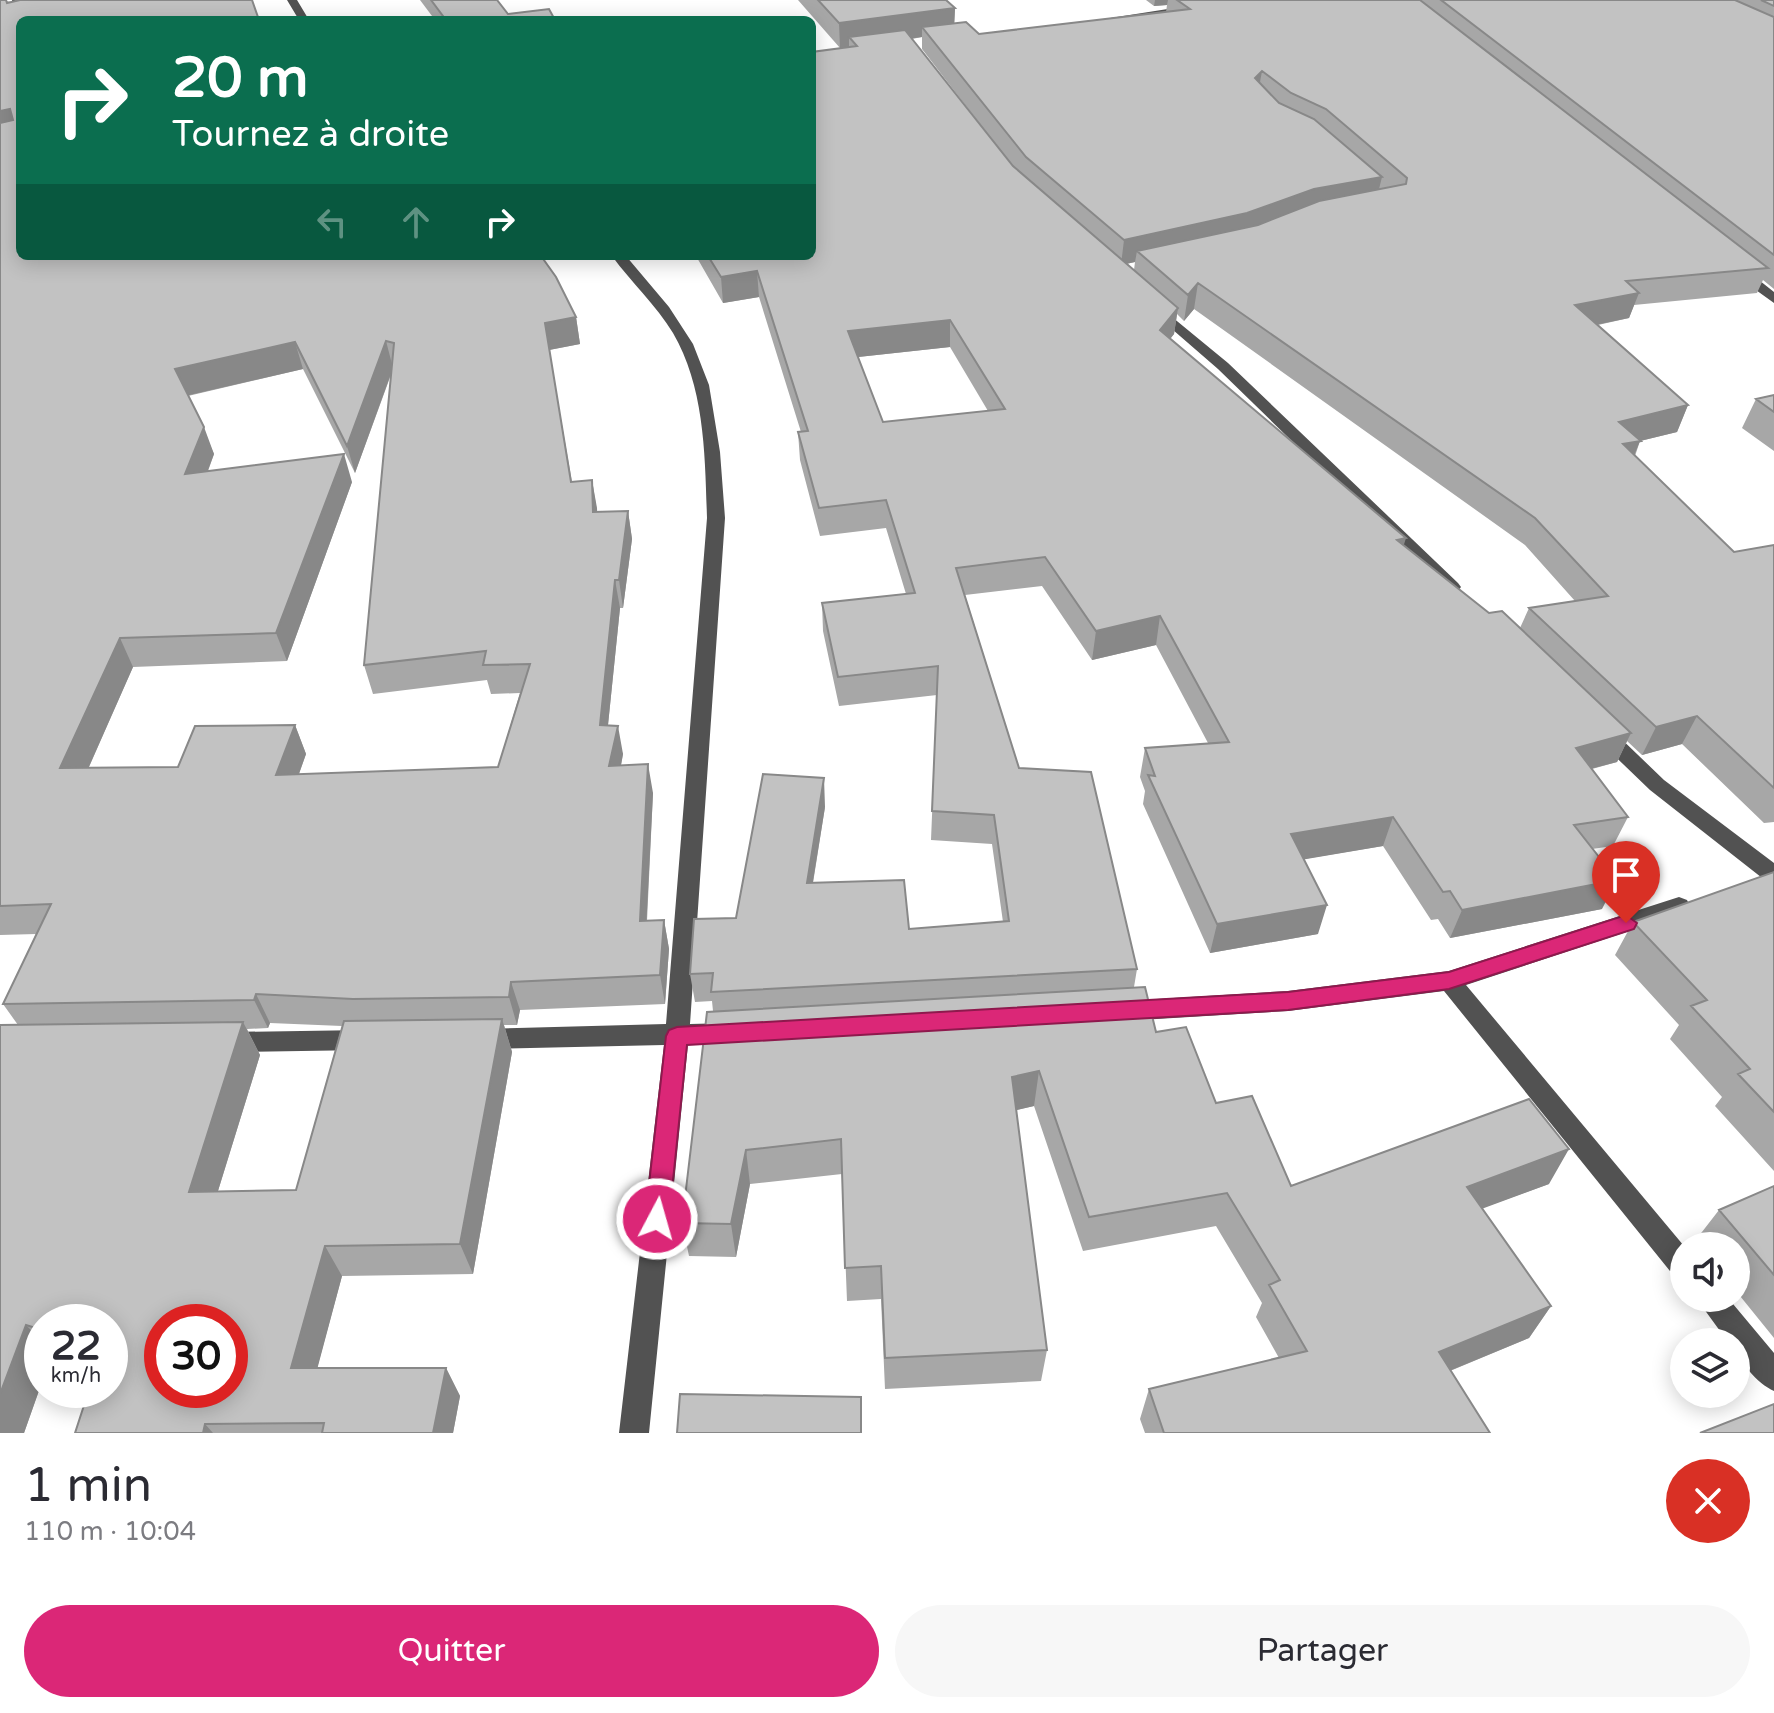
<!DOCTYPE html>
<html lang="fr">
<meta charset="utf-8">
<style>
:root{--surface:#fff;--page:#f7f7f7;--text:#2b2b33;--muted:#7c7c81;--accent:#db2777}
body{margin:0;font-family:"Varela Round",sans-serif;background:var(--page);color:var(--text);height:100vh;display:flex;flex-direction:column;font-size:30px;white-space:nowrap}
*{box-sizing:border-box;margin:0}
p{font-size:26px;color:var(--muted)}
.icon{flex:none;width:44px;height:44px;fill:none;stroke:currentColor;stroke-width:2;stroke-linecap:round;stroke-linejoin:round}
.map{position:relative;height:1433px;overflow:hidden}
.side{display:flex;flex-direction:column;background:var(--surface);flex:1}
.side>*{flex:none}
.hud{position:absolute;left:16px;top:16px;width:800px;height:244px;border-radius:12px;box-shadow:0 4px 20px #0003;background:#0b6e4f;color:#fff;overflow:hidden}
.tools{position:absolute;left:1670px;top:1232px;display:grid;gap:16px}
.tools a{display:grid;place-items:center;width:80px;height:80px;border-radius:50%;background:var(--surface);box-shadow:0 4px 20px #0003;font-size:40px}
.speed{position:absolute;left:24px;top:1304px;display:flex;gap:16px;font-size:40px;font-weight:700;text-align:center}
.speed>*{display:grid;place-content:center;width:104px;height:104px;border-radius:50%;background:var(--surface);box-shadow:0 4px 20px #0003;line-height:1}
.speed small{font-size:20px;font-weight:400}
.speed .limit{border:12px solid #d22;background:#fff;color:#111}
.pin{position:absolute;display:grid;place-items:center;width:68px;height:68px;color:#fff;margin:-82px -34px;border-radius:50% 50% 50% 0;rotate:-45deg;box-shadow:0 0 8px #0007}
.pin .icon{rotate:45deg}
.me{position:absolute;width:88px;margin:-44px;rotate:6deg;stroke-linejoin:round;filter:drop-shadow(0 0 6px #0008)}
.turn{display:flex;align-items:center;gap:28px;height:168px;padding:0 24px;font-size:36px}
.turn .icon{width:104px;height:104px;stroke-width:2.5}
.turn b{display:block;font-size:56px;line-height:68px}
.lanes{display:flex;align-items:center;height:76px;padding:0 24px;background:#0003;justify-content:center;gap:40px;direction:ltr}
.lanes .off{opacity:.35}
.round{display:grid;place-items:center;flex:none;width:84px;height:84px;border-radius:42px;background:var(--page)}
.summary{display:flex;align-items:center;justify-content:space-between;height:136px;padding:0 24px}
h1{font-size:48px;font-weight:600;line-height:60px}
.primary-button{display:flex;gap:16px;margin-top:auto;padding:16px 24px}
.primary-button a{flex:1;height:92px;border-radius:48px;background:var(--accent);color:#fff;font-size:32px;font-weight:600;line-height:92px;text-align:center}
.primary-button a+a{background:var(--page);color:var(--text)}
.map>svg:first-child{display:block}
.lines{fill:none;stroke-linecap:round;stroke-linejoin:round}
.minor{fill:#525252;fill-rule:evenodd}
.wall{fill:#a7a7a7;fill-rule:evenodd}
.shaded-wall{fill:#888}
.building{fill:#c2c2c2;stroke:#888;stroke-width:2;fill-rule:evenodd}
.route{fill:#db2777;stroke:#8e194d;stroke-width:2}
</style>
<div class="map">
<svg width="1774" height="1433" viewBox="0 0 1774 1433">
<rect width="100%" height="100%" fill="#fff"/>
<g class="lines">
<path class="minor" d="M12 0H22L26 20 17 22Z
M287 0H297L309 20H299Z
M1225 0H1252L1090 25 1085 22Z
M612 256H626L669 307 693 344 709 385 720 452 725 518 690 1024 729 1023 738 1026 741 1033 738 1040 688 1044 649 1433H619L664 1045 481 1049 472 1046 469 1039 472 1032 481 1029 666 1024 707 518C705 456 705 388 673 333 656 305 631 282 612 256Z
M1735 269H1745L1774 292V303L1735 275Z
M1155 303 1228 363 1458 583 1461 587 1458 591H1446L1218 369 1150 310 1148 307Z
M1604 727 1611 729 1664 780 1774 863V884L1766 881 1650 790 1597 739 1594 734Z
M1679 897 1687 900 1690 906 1687 912 1466 985 1684 1246V1280L1674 1276 1444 991 1288 1011 1124 1021 1115 1018 1112 1011 1115 1004 1124 1001 1288 991 1449 971Z
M365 1030 374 1033 377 1040 374 1047 365 1050 229 1052 220 1049 217 1042 220 1035 229 1032Z
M1696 1298H1728L1774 1353V1391C1758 1384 1736 1360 1736 1342H1728Z"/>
</g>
<path class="wall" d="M0 0 11 2 20 0H253V4L20 20 576 317 580 344 549 350 572 482 592 480 597 512 628 511 632 539 623 608H620L608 725 623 754 621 766 653 793 647 921 664 920 669 949 665 1004 520 1010 517 1025H504L512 1052 473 1274 342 1276 317 1368H446L460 1396 453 1433H75L110 1390V1322H42V1382L24 1433 18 1025 3 1004 36 934 0 935ZM303 369 355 473 392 372 364 665 373 694 487 680 491 694 520 693 498 767 299 774 306 754 295 725 178 767H89L133 667 287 661 352 482 208 471 214 454 188 396ZM270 1023 342 1026 296 1190 218 1191 260 1055 247 1029 268 1028Z
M420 0H497L508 14 555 20H435Z
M798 0H946L955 8 954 23 979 34 1166 12 1167 5 1154 6 1146 0H1774V289L1763 280 1757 293 1634 305 1629 318 1598 325 1688 405 1677 432 1640 441 1635 456 1734 552 1774 545V822L1764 823 1682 744 1642 755 1627 741 1617 762 1592 769 1628 817 1613 846 1592 849 1602 909 1450 938 1438 919 1431 920 1383 846 1304 859 1318 934 1210 953 1143 804 1145 791 1140 777 1145 748 1208 743 1156 645 1092 660 1042 586 965 595 1019 768 1137 969 1134 987 1156 1032 1216 1103 1291 1186 1549 1184 1482 1208 1551 1306 1529 1338 1450 1371 1490 1433H1145L1140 1419 1149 1389 1279 1358 1256 1317 1262 1303 1216 1226 1083 1251 1034 1106 1016 1110 1047 1350 1041 1381 885 1389 881 1299 847 1301 842 1174 750 1184 736 1257 689 1256 682 1223 713 1011 712 1001 695 1002 690 974 825 807 813 883 909 929 1003 922 992 844 931 840 937 695 839 706 823 631 822 603 906 594 886 528 820 536 800 460 798 432H801L759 297 723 303 696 256H812L840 48ZM922 37V49L1000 150 912 39ZM1135 262 1134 270 1126 264ZM1194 309 1525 545 1575 601 1529 608 1520 628 1489 613 1404 546 1170 339 1174 334 1177 314 1184 321ZM950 347 988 411 883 422 858 357Z
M1774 395V451L1742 428 1756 399Z
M1774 872V1171L1715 1106 1722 1097 1670 1039 1679 1025 1615 955 1633 922Z
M1774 1186V1338L1736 1291V1246H1699L1695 1241 1719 1210Z"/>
<path class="shaded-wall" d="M1155 0H1168L1167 5 1154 6Z
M955 8 954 33 922 27V37L857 46 849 37V47L840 48 839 23Z
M1262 71 1258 93 1255 78Z
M10 109 20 133 0 136V111Z
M1382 177 1376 201 1137 251 1135 262 1121 265 1124 240 1314 189Z
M757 271 759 297 723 303 721 277Z
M1198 283 1194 309 1184 321 1188 295Z
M1639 293 1629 318 1566 331 1575 305Z
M1178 308 1174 334 1156 357 1160 330Z
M576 317 580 344 549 350 545 323Z
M950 320V347L849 358 848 331Z
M386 341 393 368 355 473 347 446Z
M295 342 303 369 185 396 175 369Z
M1688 405 1677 432 1640 441 1629 468 1622 446 1619 422Z
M204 427 214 454 196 502 185 474Z
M344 454 352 482 287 661 276 633Z
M592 480 597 508 598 540 593 512Z
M628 511 632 539 623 608 619 580Z
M1406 538 1397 567V540Z
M615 580 620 608 605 754 600 725Z
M1160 616 1156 645 1092 660 1096 631Z
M120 638 133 667 76 796 60 768Z
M1697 716 1682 744 1642 755 1656 727Z
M295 725 306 754 288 804 276 775Z
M618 726 623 754 615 795 609 766Z
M1631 733 1617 762 1563 776 1576 748Z
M648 764 653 793 645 950 640 921Z
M824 778 825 807 808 912 807 883Z
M1393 817 1383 846 1283 863 1291 834Z
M1617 880 1602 909 1450 938 1462 910Z
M1327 905 1318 934 1210 953 1217 924Z
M664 920 669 949 665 1004 660 975Z
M511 982 520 1010 517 1025 509 997Z
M256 994 270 1023 268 1028 254 1000Z
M502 1019 512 1052 473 1274 460 1244Z
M243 1022 260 1055 208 1223 189 1192Z
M1039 1071 1034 1106 1008 1112 1012 1077Z
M1569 1149 1549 1184 1449 1221 1467 1187Z
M746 1150 750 1184 736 1257 731 1224Z
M325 1246 342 1276 310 1396 291 1368Z
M1551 1306 1529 1338 1420 1383 1439 1352Z
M26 1325 42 1342V1382L24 1433H0V1394Z
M446 1368 460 1396 453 1433H433Z
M205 1424 213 1433H203Z"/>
<path class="building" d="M0 0H6L7 3 20 0H252L259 20H20V256H541L556 277 576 317 545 323 571 482 592 480 593 512 628 511 619 580H615L600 725 618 726 609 766 648 764 640 921 664 920 660 975 511 982 509 997 353 999 256 994 254 1000 3 1004 51 904 0 906V123L13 120 10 109 0 111ZM386 341 394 343 364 665 486 651 483 665 530 664 498 767 276 775 295 725 195 726 178 767 60 768 120 638 276 633 344 454 185 474 204 427 175 369 295 342 347 446Z
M431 0H497L508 14 549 9 555 20H446Z
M818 0H946L955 8 839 23Z
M1177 0H1420L1768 268 1626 281 1639 293 1575 305 1688 405 1619 422 1641 441 1623 444 1734 552 1774 545V788L1697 716 1656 727 1529 608 1608 596 1535 518 1198 283 1188 295 1137 251 1258 225 1319 201 1406 184 1407 178 1326 109 1291 93 1262 71 1255 78 1279 103 1314 119 1382 177 1314 189 1247 213 1124 240 1026 157 922 27 966 22 979 34 1190 9Z
M1441 0H1735L1774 17V255Z
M1761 0H1774V6Z
M905 30 1013 166 1178 308 1160 330 1406 538 1397 540 1489 613 1502 611 1631 733 1576 748 1628 817 1574 825 1617 880 1462 910 1450 891 1443 892 1393 817 1291 834 1327 905 1217 924 1148 775 1155 776 1145 748 1229 742 1160 616 1096 631 1045 557 956 568 1019 768 1091 772 1137 969 711 992 713 973 690 974 694 919 736 918 763 774 824 778 807 883 904 880 909 929 1009 921 994 815 932 811 938 666 838 677 822 603 915 593 886 500 819 508 798 432 808 431 757 271 721 277 708 256H812V52L857 46 849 37ZM950 320 1005 409 883 422 848 331Z
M1774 395V412L1756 399Z
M1774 872V1112L1738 1074 1750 1069 1691 1006 1707 1000 1633 922Z
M1145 987 1156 1032 1186 1027 1216 1103 1252 1096 1291 1186 1529 1099 1569 1149 1467 1187 1551 1306 1439 1352 1490 1433H1164L1149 1389 1307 1351 1269 1285 1280 1280 1227 1193 1089 1217 1039 1071 1012 1077 1047 1350 885 1358 881 1266 845 1268 841 1139 746 1150 731 1224 682 1223 707 1012Z
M502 1019 460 1244 325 1246 291 1368H446L433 1433H322L324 1423 205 1424 203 1433H75L89 1390H110V1322H42V1330L26 1325 0 1394V1025L243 1022 189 1192 296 1190 344 1021ZM162 1322H230V1390H162Z
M1774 1186V1275L1719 1210Z
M680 1394 861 1397V1433H677Z
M1774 1404V1433H1700Z"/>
<path class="route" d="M1626 915 1637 923 1634 929 1449 989 1288 1010 687 1045 669 1219 666 1228 657 1231 648 1228 645 1219 666 1036 669 1030 677 1027 1288 992 1449 972Z"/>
</svg>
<div class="tools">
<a><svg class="icon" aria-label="sound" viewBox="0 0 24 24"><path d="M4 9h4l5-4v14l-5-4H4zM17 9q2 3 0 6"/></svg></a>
<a><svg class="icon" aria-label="layers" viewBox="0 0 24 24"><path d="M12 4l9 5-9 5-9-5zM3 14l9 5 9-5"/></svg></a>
</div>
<div class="speed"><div>22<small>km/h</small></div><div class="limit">30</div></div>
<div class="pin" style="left:1626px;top:923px;background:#d93025"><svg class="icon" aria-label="arrive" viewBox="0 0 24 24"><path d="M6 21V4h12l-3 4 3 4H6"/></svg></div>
<svg class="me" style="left:657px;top:1219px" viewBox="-20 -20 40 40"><circle r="17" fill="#db2777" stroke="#fff" stroke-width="3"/><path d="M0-11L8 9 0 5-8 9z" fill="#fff"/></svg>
<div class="hud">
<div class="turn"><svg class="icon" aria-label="right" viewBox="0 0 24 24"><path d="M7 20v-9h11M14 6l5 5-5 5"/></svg><div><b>20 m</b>Tournez à droite</div></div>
<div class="lanes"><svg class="icon off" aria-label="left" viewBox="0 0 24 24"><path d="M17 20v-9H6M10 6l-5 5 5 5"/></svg><svg class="icon off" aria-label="ahead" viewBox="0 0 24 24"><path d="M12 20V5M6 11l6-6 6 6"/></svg><svg class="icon" aria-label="right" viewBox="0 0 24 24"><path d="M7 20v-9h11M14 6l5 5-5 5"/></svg></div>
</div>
</div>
<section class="side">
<div class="summary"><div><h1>1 min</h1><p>110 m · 10:04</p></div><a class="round" style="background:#d93025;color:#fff"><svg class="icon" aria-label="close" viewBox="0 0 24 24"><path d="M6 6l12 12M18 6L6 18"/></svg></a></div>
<div class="primary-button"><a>Quitter</a><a>Partager</a></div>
</section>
